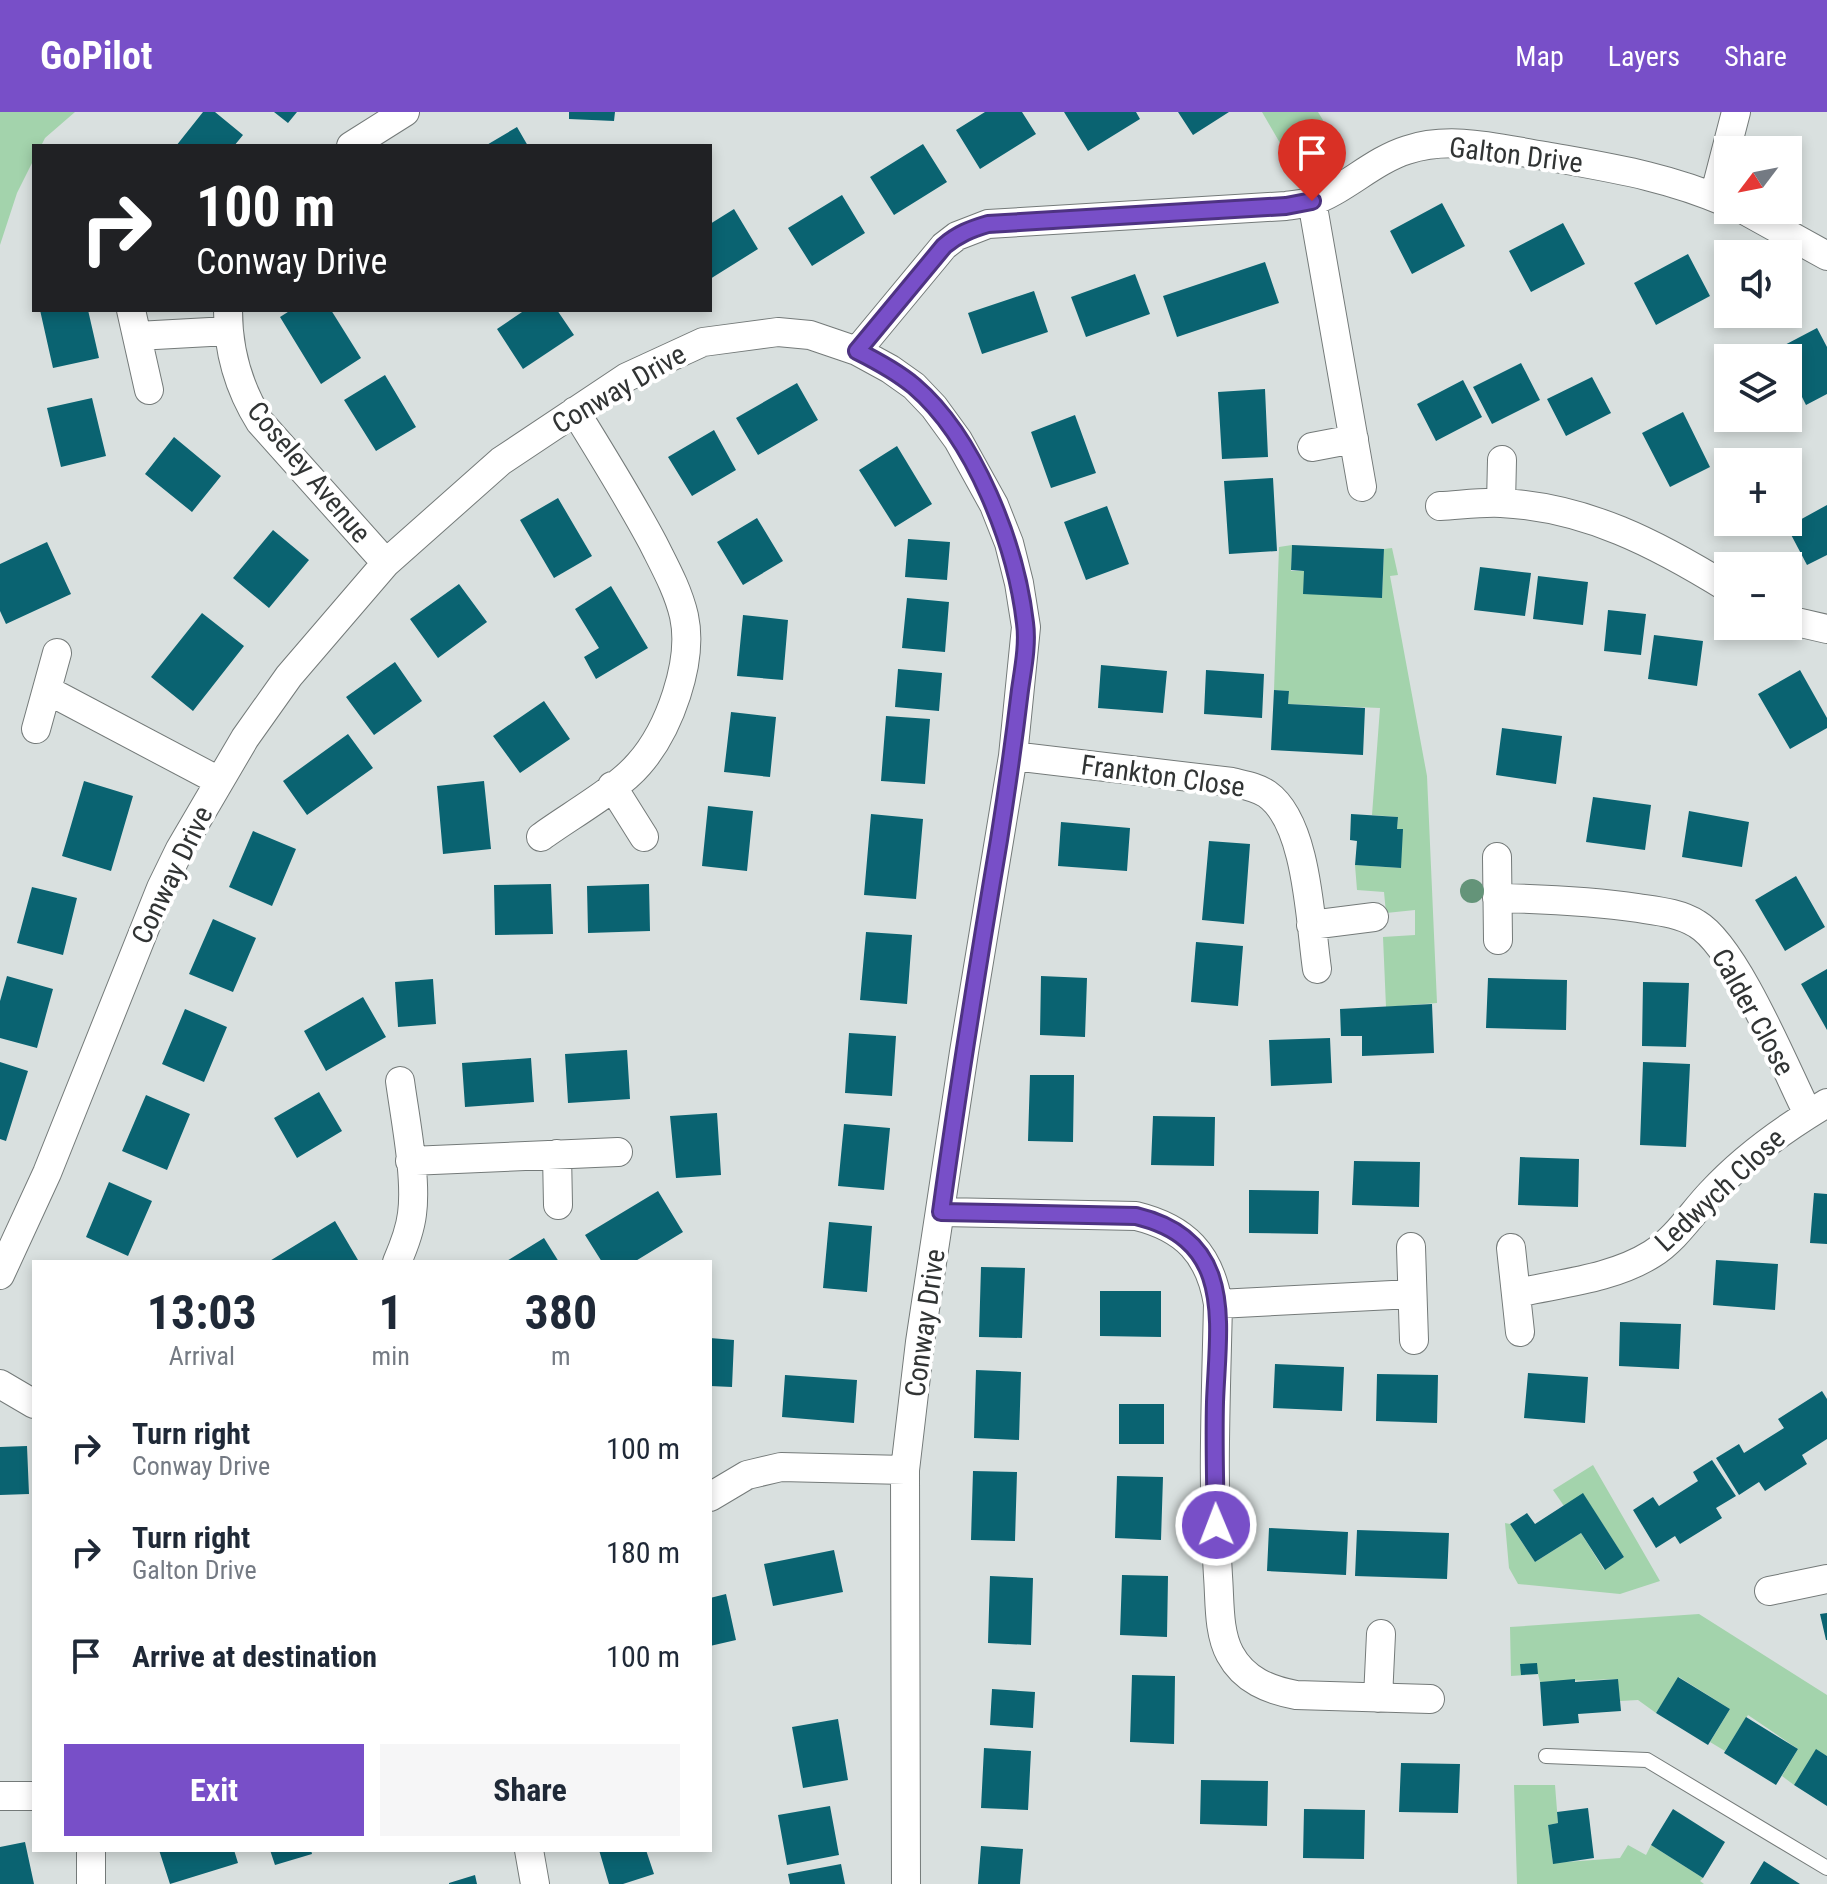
<!DOCTYPE html>
<meta charset="utf-8">
<style>
:root{--surface:#fff;--page:#f6f6f7;--text:#1f2937;--muted:#747a83;--accent:#784fc8}
body{margin:0;font-family:"Roboto Condensed",sans-serif;background:var(--page);color:var(--text);height:100vh;display:flex;flex-direction:column;font-size:30px;white-space:nowrap}
*{box-sizing:border-box;margin:0}
p{font-size:26px;color:var(--muted)}
.icon{flex:none;width:44px;height:44px;fill:none;stroke:currentColor;stroke-width:2;stroke-linecap:round;stroke-linejoin:round}
.map{position:relative;flex:1;overflow:hidden}
.panel{position:absolute;left:32px;top:1148px;width:680px;height:592px;display:flex;flex-direction:column;background:var(--surface);border-radius:0px;box-shadow:0 4px 12px #0003}
.panel>*{flex:none}
.banner{position:absolute;left:32px;top:32px;width:680px;height:168px;border-radius:0px;box-shadow:0 4px 12px #0003;background:#202124;color:#fff;overflow:hidden}
.needle{width:52px;rotate:238deg}
.tools{position:absolute;left:1714px;top:24px;display:grid;gap:16px}
.tools a{display:grid;place-items:center;width:88px;height:88px;border-radius:0px;background:var(--surface);box-shadow:0 4px 12px #0003;font-size:40px}
.pin{position:absolute;display:grid;place-items:center;width:68px;height:68px;color:#fff;margin:-82px -34px;border-radius:50% 50% 50% 0;rotate:-45deg;box-shadow:0 0 8px #0007}
.pin .icon{rotate:45deg}
.me{position:absolute;width:88px;margin:-44px;rotate:359deg;stroke-linejoin:round;filter:drop-shadow(0 0 6px #0008)}
.turn{display:flex;align-items:center;gap:28px;height:168px;padding:0 32px;font-size:36px}
.turn .icon{width:104px;height:104px;stroke-width:2.5}
.turn b{display:block;font-size:56px;line-height:68px}
.eta{display:flex;justify-content:space-evenly;align-items:center;height:136px;text-align:center}
.eta b{font-size:48px;font-weight:700;line-height:56px}
.cta{display:flex;gap:16px;margin-top:auto;padding:16px 32px}
.cta a{flex:1;height:92px;border-radius:0px;background:var(--accent);color:#fff;font-size:32px;font-weight:700;line-height:92px;text-align:center}
.cta a+a{background:var(--page);color:var(--text)}
ul{padding:0;list-style:none}
li{display:flex;align-items:center;gap:24px;height:104px;padding:0 32px}
li div{flex:1}
li b{display:block;font-size:30px}
li em{font-style:normal}
header{display:flex;align-items:center;gap:48px;box-sizing:border-box;height:112px;padding:0 40px;background:var(--accent);color:#fff}
header strong{font-size:38px}
nav{display:flex;gap:44px;margin-inline-start:auto;font-size:28px}
.map>svg:first-child{display:block}
.green{fill:#a3d3ac}
.building{fill:#0a6371}
.lines{fill:none;stroke-linecap:round;stroke-linejoin:round}
.service-casing{stroke:#747a79;stroke-width:16}
.minor-casing{stroke:#747a79;stroke-width:30}
.service{stroke:#fff;stroke-width:14}
.minor{stroke:#fff;stroke-width:28}
.tree{fill:#649479}
.route-casing{stroke:#4e3382;stroke-width:20}
.route{stroke:#784fc8;stroke-width:14}
.labels{text-anchor:middle;dominant-baseline:central;stroke-width:8;stroke-linejoin:round;paint-order:stroke}
.street-label{font-size:28px;fill:#313434;stroke:#fff}
</style>
<header>
<strong>GoPilot</strong>
<nav><a>Map</a><a>Layers</a><a>Share</a></nav>
</header>
<div class="map">
<svg width="1827" height="1772" viewBox="0 0 1827 1772">
<rect width="100%" height="100%" fill="#d9e0df"/>
<path class="green" d="M0 0H75L45 26 41 34H34V47L17 81 0 133Z
M1262 0H1318L1338 33 1291 50Z
M1292 433 1291 459H1304L1382 485 1384 437 1392 436 1398 463 1390 464 1427 664 1437 891 1386 895 1383 825 1415 823V798L1386 801 1384 780 1357 778 1355 753 1400 756 1402 717H1397L1398 705 1372 703 1380 596 1288 592 1289 579 1274 578 1279 435Z
M1593 1353 1660 1469 1620 1482 1518 1472 1509 1456 1505 1411 1510 1412 1535 1450 1581 1421 1604 1458 1624 1445 1583 1382 1564 1394 1553 1378Z
M1699 1502 1827 1583V1644L1816 1638 1794 1673 1782 1664 1798 1637 1748 1603 1725 1639 1710 1630 1730 1597 1679 1565 1656 1601 1638 1588 1620 1589 1617 1567 1540 1570 1538 1562 1511 1564 1510 1515Z
M1514 1673H1555L1558 1711 1548 1713 1553 1751 1620 1746 1628 1733 1646 1743 1651 1733 1703 1766 1700 1769 1704 1772H1517Z"/>
<path class="building" d="M203 0H215L243 23 234 34H176Z
M274 0H297L288 11Z
M569 0H615L614 9 569 7Z
M985 0H1022L1036 22 980 57 956 18Z
M1064 0H1136L1140 7 1088 39Z
M1178 0H1229L1193 23Z
M517 15 528 34H485Z
M923 32 947 70 894 103 870 65Z
M842 83 865 121 812 154 788 116Z
M1442 91 1465 134 1412 162 1390 119Z
M734 97 758 137 710 167V112Z
M1563 111 1585 152 1531 180 1509 139Z
M1688 142 1710 184 1656 213 1634 171Z
M1265 150 1279 191 1177 225 1163 184Z
M1135 162 1150 202 1086 225 1071 185Z
M1034 179 1048 220 982 242 968 201Z
M40 198H88L99 246 53 256Z
M291 198H331L361 246 321 272 280 205Z
M525 198H557L574 223 523 257 497 217Z
M1817 216 1827 235V282L1806 293 1788 257V246H1782L1777 237Z
M1521 251 1540 288 1492 312 1473 275Z
M385 263 416 315 376 339 344 288Z
M1592 265 1611 301 1566 324 1547 287Z
M1463 268 1482 305 1436 329 1417 292Z
M797 271 818 308 758 343 736 306Z
M1265 277 1268 345 1222 347 1218 280Z
M92 286 106 344 61 355 47 296Z
M1683 300 1710 355 1670 375 1642 321Z
M1075 303 1096 361 1051 376 1031 320Z
M714 318 736 358 692 384 668 345Z
M174 325 221 364 192 400 145 362Z
M897 334 932 392 895 415 859 358Z
M1273 366 1277 439 1229 442 1224 369Z
M558 386 592 444 554 466 520 408Z
M1827 393V443L1807 453 1787 415Z
M1107 394 1129 452 1086 468 1064 410Z
M757 406 783 449 743 473 717 430Z
M273 418 309 448 269 496 233 466Z
M908 427 950 430 947 468 905 465Z
M47 430 71 482 6 512 0 499V452Z
M1292 433 1384 437 1382 486 1303 482 1304 459 1291 458Z
M1480 455 1531 461 1525 504 1474 498Z
M1538 464 1588 470 1583 513 1533 507Z
M459 472 487 510 438 546 410 507Z
M611 474 648 536 596 567 584 545 599 536 575 497Z
M907 486 949 490 945 540 902 536Z
M1608 498 1646 502 1641 543 1604 539Z
M202 501 244 534 193 599 151 565Z
M743 503 788 508 783 568 737 564Z
M1654 523 1703 529 1697 574 1648 567Z
M395 550 422 589 374 623 346 585Z
M1101 553 1167 559 1163 601 1098 596Z
M898 557 942 561 939 599 895 595Z
M1206 558 1264 562 1262 606 1204 602Z
M1800 558 1827 606V616L1790 637 1758 582Z
M1274 578 1289 579 1288 592 1365 596 1363 643 1271 638Z
M544 589 570 627 520 661 493 624Z
M731 600 776 605 770 665 724 660Z
M886 604 930 607 925 672 881 669Z
M1502 616 1562 624 1556 672 1496 663Z
M348 622 373 656 307 703 283 669Z
M84 669 133 684 111 759 62 744Z
M484 669 491 737 443 742 437 674Z
M1593 685 1651 693 1645 738 1586 730Z
M708 694 753 699 747 759 702 754Z
M1689 699 1749 710 1742 755 1682 745Z
M871 702 923 707 916 787 864 783Z
M1351 702 1398 705 1397 717H1403L1401 756 1355 753 1357 729 1350 728Z
M1061 710 1130 716 1127 759 1058 754Z
M253 719 296 737 272 794 229 775Z
M1209 729 1250 732 1244 812 1202 808Z
M1796 764 1825 815 1785 839 1755 788Z
M551 772 553 822 495 823 494 773Z
M649 772 650 819 588 821 587 774Z
M32 775 77 786 63 843 17 831Z
M213 807 256 826 233 880 189 862Z
M866 820 912 823 907 892 860 888Z
M1196 830 1243 834 1238 894 1191 890Z
M1827 857V918L1801 872Z
M7 864 53 877 37 936 0 926V889Z
M1041 864 1087 866 1085 925 1040 923Z
M1488 866 1567 868 1566 918 1486 916Z
M433 867 436 912 398 915 395 870Z
M1643 870 1689 871 1686 935 1642 934Z
M363 885 386 925 326 959 304 919Z
M1432 892 1434 941 1362 944V924H1341L1340 897Z
M185 897 227 915 204 970 162 952Z
M849 921 896 924 892 984 845 981Z
M1330 926 1332 971 1271 974 1269 928Z
M627 938 630 987 568 991 565 942Z
M531 946 534 990 465 995 462 951Z
M0 950 28 959 6 1029 0 1027Z
M1643 950 1690 952 1686 1035 1640 1033Z
M1030 963H1074L1073 1030 1028 1029Z
M319 980 342 1019 297 1046 274 1006Z
M146 983 190 1002 167 1058 122 1039Z
M717 1001 721 1063 676 1066 670 1004Z
M1153 1004 1215 1005 1214 1054 1151 1053Z
M844 1012 890 1016 884 1078 838 1074Z
M1520 1045 1579 1047 1578 1095 1518 1093Z
M1354 1049 1420 1050 1419 1095 1352 1093Z
M109 1070 152 1089 128 1144 86 1125Z
M1249 1078 1319 1079 1318 1122 1249 1121Z
M658 1079 683 1120 634 1150H602L585 1123Z
M1814 1081 1827 1082V1132L1810 1131Z
M335 1109 358 1148 354 1150H268Z
M829 1110 872 1114 867 1180 823 1176Z
M544 1126 559 1150H505Z
M1716 1148 1778 1152 1775 1198 1713 1193Z
M981 1155 1025 1156 1022 1226 979 1225Z
M1100 1179H1161V1225L1100 1224Z
M1620 1210 1681 1212 1679 1257 1619 1254Z
M710 1226 734 1228 732 1275 710 1274Z
M1275 1252 1344 1255 1342 1299 1273 1296Z
M976 1258 1021 1260 1019 1328 974 1326Z
M1528 1261 1588 1265 1585 1311 1524 1306Z
M1377 1262 1438 1263 1437 1311 1376 1309Z
M785 1263 857 1268 854 1311 782 1305Z
M1822 1279 1827 1287V1327L1802 1343 1807 1352 1765 1379 1759 1370 1739 1383 1716 1346 1739 1332 1744 1341 1784 1316 1778 1307Z
M1119 1292H1164V1332H1119Z
M27 1334 29 1382 0 1383V1335Z
M1712 1348 1736 1384 1716 1396 1722 1406 1680 1432 1675 1424 1656 1436 1633 1398 1653 1385 1659 1394 1698 1369 1693 1360Z
M973 1359 1017 1360 1015 1429 971 1428Z
M1117 1364 1163 1365 1161 1428 1115 1426Z
M1583 1381 1624 1445 1605 1458 1581 1421 1535 1450 1510 1412 1527 1401 1535 1412Z
M1269 1416 1348 1420 1346 1463 1267 1459Z
M1357 1418 1449 1421 1447 1467 1355 1464Z
M834 1438 843 1480 773 1494 764 1452Z
M1122 1463 1168 1464 1167 1525 1120 1523Z
M990 1464 1033 1466 1031 1533 988 1531Z
M726 1482 736 1528 710 1534V1486Z
M1827 1501V1528H1826L1820 1502Z
M1537 1551 1538 1562 1521 1563 1520 1552Z
M1132 1563 1175 1564 1174 1632 1130 1630Z
M1678 1565 1730 1597 1708 1633 1656 1601Z
M1575 1567V1570L1618 1567 1621 1599 1578 1602 1579 1611 1543 1614 1540 1570Z
M992 1577 1035 1580 1033 1616 990 1613Z
M1746 1605 1798 1637 1776 1673 1724 1641Z
M838 1607 848 1668 803 1676 792 1615Z
M984 1636 1031 1639 1028 1698 981 1696Z
M1816 1637 1827 1644V1694L1794 1673Z
M1401 1651 1460 1652 1458 1701 1399 1700Z
M1201 1668 1268 1669 1267 1714 1200 1712Z
M830 1694 839 1743 787 1753 778 1703Z
M1588 1696 1594 1746 1553 1752 1548 1713 1558 1711 1557 1700Z
M1304 1697 1365 1698 1364 1747 1303 1746Z
M1673 1697 1725 1730 1703 1766 1651 1733Z
M25 1730 34 1772H0V1735Z
M981 1734 1023 1737 1020 1772H978Z
M159 1738H234L238 1751 170 1772Z
M270 1738H311L312 1742 275 1753Z
M599 1738H646L654 1762 623 1772H609Z
M1764 1749 1800 1772H1750Z
M841 1752 845 1772H790L788 1762Z
M475 1763 477 1772H449V1771Z"/>
<g class="lines">
<defs>
<path id="service" d="M1546 1644 1647 1648 1827 1756"/>
<path id="minor" d="M351 34 405 0
M1714 85 1736 0
M1312 89 1362 375
M1744 98 1827 144
M131 198 149 278
M228 198C228 239 238 275 260 310L386 451
M137 224 228 219
M857 239 944 134 957 124 988 112 1286 94C1293 93 1302 92 1310 90 1344 79 1372 49 1407 38 1452 23 1500 37 1545 44 1611 56 1666 64 1728 91
M1312 335 1354 327
M1501 391 1502 348
M1440 394C1460 393 1481 390 1501 391 1586 395 1657 432 1728 476
M1788 508 1827 517
M47 578 219 669
M36 617 57 541
M1013 644 1232 670C1244 673 1257 675 1267 682 1308 711 1310 810 1317 857
M612 674 644 725
M541 725C568 705 618 677 639 652 669 618 694 550 684 504 678 478 665 455 653 431 629 386 602 343 575 299
M1497 745 1498 828
M1497 786C1545 787 1591 789 1638 796 1658 799 1680 801 1697 812 1736 835 1786 958 1808 1002
M1311 813 1374 805
M557 1042 558 1093
M410 1049 618 1040
M941 1100 1136 1104C1185 1116 1210 1142 1218 1192L1412 1182
M1411 1135 1414 1228
M1511 1136 1520 1220
M397 1150C404 1134 410 1119 412 1102 417 1066 405 1006 400 969
M0 1163 47 1061 161 776 180 737 245 626 289 564 386 451 501 349 627 265 703 230 778 220 810 223 857 239 890 257 914 274 934 295 958 328 994 393 1009 431 1019 471 1026 515 1013 644 964 940 920 1230 905 1358 906 1772
M1517 1181C1561 1171 1612 1167 1652 1142 1676 1127 1692 1101 1711 1081 1745 1044 1785 1016 1827 991
M1218 1192C1216 1283 1212 1373 1218 1464 1220 1489 1218 1520 1230 1542 1244 1568 1269 1578 1296 1583L1430 1587
M0 1272 34 1292
M710 1385 747 1363 781 1355 905 1358
M1769 1479 1827 1467
M1378 1586 1381 1522
M0 1684H34
M91 1738V1772
M529 1738 535 1772"/>
</defs>
<use href="#service" class="service-casing"/>
<use href="#minor" class="minor-casing"/>
<use href="#service" class="service"/>
<use href="#minor" class="minor"/>
</g>
<circle class="tree" cx="1472" cy="779" r="12"/>
<g class="lines">
<defs>
<path id="route" d="M1216 1413C1215 1372 1214 1331 1215 1290 1218 1210 1236 1128 1136 1104L941 1100C958 976 978 852 999 728 1007 678 1014 628 1020 578 1023 557 1028 532 1025 511 1016 433 975 326 914 274 896 259 877 249 857 239L944 134C958 122 971 117 988 112L1286 94 1312 89"/>
</defs>
<use href="#route" class="route-casing"/>
<use href="#route" class="route"/>
</g>
<g class="labels">
<g class="street-label">
<text transform="translate(1516 43) rotate(7)">Galton Drive</text>
<text transform="translate(619 277) rotate(-30)">Conway Drive</text>
<text transform="translate(309 360) rotate(50)">Coseley Avenue</text>
<text transform="translate(1163 664) rotate(8)">Frankton Close</text>
<text transform="translate(172 763) rotate(-64)">Conway Drive</text>
<text transform="translate(1753 900) rotate(61)">Calder Close</text>
<text transform="translate(1720 1078) rotate(-43)">Ledwych Close</text>
<text transform="translate(925 1211) rotate(-82)">Conway Drive</text>
</g>
</g>
</svg>
<div class="tools">
<a><svg class="needle" viewBox="-14 -14 28 28"><path d="M0-13l5 13h-10z" fill="#e53935"/><path d="M0 13l5-13h-10z" fill="#747a83"/></svg></a>
<a><svg class="icon" aria-label="sound" viewBox="0 0 24 24"><path d="M4 9h4l5-4v14l-5-4H4zM17 9q2 3 0 6"/></svg></a>
<a><svg class="icon" aria-label="layers" viewBox="0 0 24 24"><path d="M12 4l9 5-9 5-9-5zM3 14l9 5 9-5"/></svg></a>
<a>+</a>
<a>−</a>
</div>
<div class="pin" style="left:1312px;top:89px;background:#d93025"><svg class="icon" aria-label="arrive" viewBox="0 0 24 24"><path d="M6 21V4h12l-3 4 3 4H6"/></svg></div>
<svg class="me" style="left:1216px;top:1413px" viewBox="-20 -20 40 40"><circle r="17" fill="#784fc8" stroke="#fff" stroke-width="3"/><path d="M0-11L8 9 0 5-8 9z" fill="#fff"/></svg>
<div class="banner">
<div class="turn"><svg class="icon" aria-label="right" viewBox="0 0 24 24"><path d="M7 20v-9h11M14 6l5 5-5 5"/></svg><div><b>100 m</b>Conway Drive</div></div>
</div>
<section class="panel">
<div class="eta">
<div><b>13:03</b><p>Arrival</p></div>
<div><b>1</b><p>min</p></div>
<div><b>380</b><p>m</p></div>
</div>
<ul>
<li><svg class="icon" aria-label="right" viewBox="0 0 24 24"><path d="M7 20v-9h11M14 6l5 5-5 5"/></svg><div><b>Turn right</b><p>Conway Drive</p></div><em>100 m</em></li>
<li><svg class="icon" aria-label="right" viewBox="0 0 24 24"><path d="M7 20v-9h11M14 6l5 5-5 5"/></svg><div><b>Turn right</b><p>Galton Drive</p></div><em>180 m</em></li>
<li><svg class="icon" aria-label="arrive" viewBox="0 0 24 24"><path d="M6 21V4h12l-3 4 3 4H6"/></svg><div><b>Arrive at destination</b></div><em>100 m</em></li>
</ul>
<div class="cta"><a>Exit</a><a>Share</a></div>
</section>
</div>
